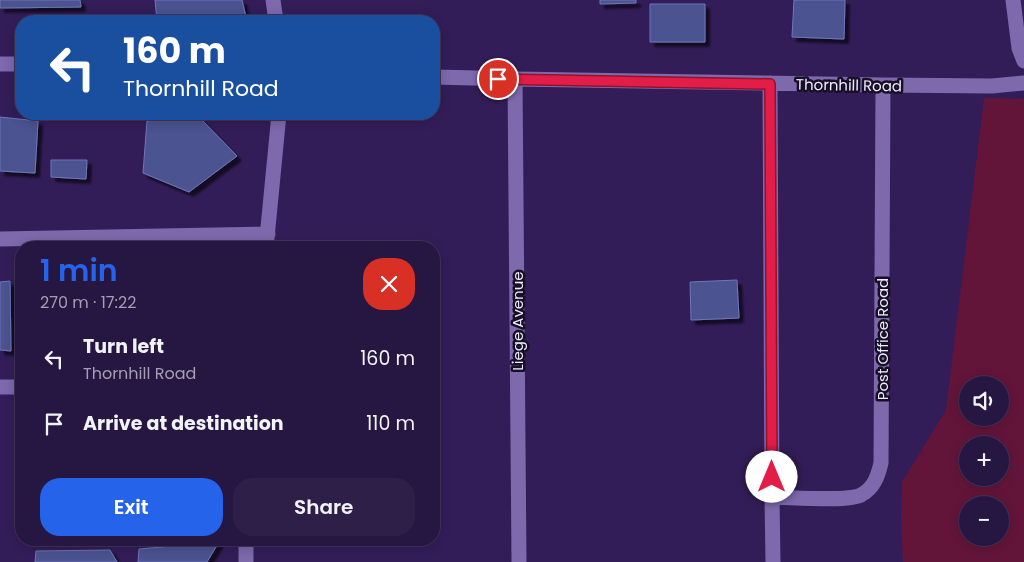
<!DOCTYPE html>
<meta charset="utf-8">
<style>
:root{--surface:#261642;--page:#2e1f49;--text:#f1f3f6;--muted:#a49fb2;--line:#42355b;--accent:#2563eb}
body{margin:0;font-family:Poppins,sans-serif;background:var(--page);color:var(--text);height:100vh;display:flex;flex-direction:column;font-size:19px;white-space:nowrap}
*{box-sizing:border-box;margin:0}
p{font-size:16px;color:var(--muted)}
.icon{flex:none;width:28px;height:28px;fill:none;stroke:currentColor;stroke-width:2;stroke-linecap:round;stroke-linejoin:round}
.map{position:relative;flex:1;overflow:hidden}
.drawer{position:absolute;left:15px;top:241px;width:425px;height:305px;display:flex;flex-direction:column;background:var(--surface);border-radius:20px;box-shadow:0 2px 12px #0003,0 0 0 1px var(--line)}
.drawer>*{flex:none}
.top-card{position:absolute;left:15px;top:15px;width:425px;height:105px;border-radius:20px;box-shadow:0 2px 12px #0003,0 0 0 1px var(--line);background:#1a4fa0;color:#fff;overflow:hidden}
.controls{position:absolute;left:959px;top:376px;display:grid;gap:10px}
.controls a{display:grid;place-items:center;width:50px;height:50px;border-radius:50%;background:var(--surface);box-shadow:0 2px 12px #0003,0 0 0 1px var(--line);font-size:25px}
.pin{position:absolute;display:grid;place-items:center;width:42px;height:42px;color:#fff;margin:-21px;border:2px solid #fff;border-radius:50%;box-shadow:0 1px 5px #0007}
.me{position:absolute;width:55px;margin:-28px;rotate:0deg;stroke-linejoin:round;filter:drop-shadow(0 0 4px #0008)}
.turn{display:flex;align-items:center;gap:18px;height:105px;padding:0 25px;font-size:22px}
.turn .icon{width:65px;height:65px;stroke-width:2.5}
.turn b{display:block;font-size:35px;line-height:42px}
.round{display:grid;place-items:center;flex:none;width:52px;height:52px;border-radius:20px;background:var(--page)}
.overview{display:flex;align-items:center;justify-content:space-between;height:85px;padding:0 25px}
h1{font-size:30px;font-weight:600;line-height:38px;color:var(--accent)}
.cta{display:flex;gap:10px;margin-top:auto;padding:10px 25px}
.cta a{flex:1;height:58px;border-radius:20px;background:var(--accent);color:#fff;font-size:20px;font-weight:600;line-height:58px;text-align:center}
.cta a+a{background:var(--page);color:var(--text)}
ul{padding:0;list-style:none}
li{display:flex;align-items:center;gap:15px;height:65px;padding:0 25px}
li div{flex:1}
li b{display:block;font-size:19px}
li em{font-style:normal}
.map>svg:first-child{display:block}
.green{fill:#631539;fill-rule:evenodd}
.building{fill:#4b5290;stroke:#6e77ba;filter:url(#shadow)}
.lines{fill:none;stroke-linecap:round;stroke-linejoin:round}
.minor{stroke:#7d69ac;stroke-width:15}
.route-casing{stroke:#92132f;stroke-width:12}
.route{stroke:#e11d48;stroke-width:9}
.labels{text-anchor:middle;dominant-baseline:central;stroke-width:5;stroke-linejoin:round;paint-order:stroke}
.street-label{font-size:15px;fill:#eeebfa;stroke:#170f28}
</style>
<div class="map">
<svg width="1024" height="562" viewBox="0 0 1024 562">
<defs>
<filter id="shadow"><feDropShadow dx="4.5" dy="4.5" stdDeviation="1" flood-color="#0009"/></filter>
</defs>
<rect width="100%" height="100%" fill="#331d58"/>
<path class="green" d="M984 98 1024 99V562H903L901 518 902 482 946 410ZM968 385H1000V418H968ZM968 445H1000V478H968ZM968 505H1000V538H968Z"/>
<path class="building" d="M0 0H80L81 7 0 8Z
M155 0H242L247 21H157Z
M600 0H636V3L600 4Z
M794 0H845L844 39 792 37Z
M650 4H705V42H650Z
M0 117 38 121 35 173 0 171Z
M200 118 237 156 189 192 143 173 147 121Z
M51 160H87L86 179 51 177Z
M21 259V360L19 362Z
M737 280 739 318 691 320 690 282Z
M10 281 11 351 0 350V282Z
M219 542 207 562H138L139 549Z
M110 550 117 562H35L36 551Z"/>
<g class="lines">
<path class="minor" d="M273 0 276 21
M1013 0 1019 48 1024 61
M0 64H21
M434 77 515 79 883 85 992 86 1024 83
M515 79 519 562
M770 83 772 497 773 562
M0 239 268 234
M266 248 279 114
M0 387H21
M772 497C790 497 847 502 861 495 874 488 878 476 881 463L883 85
M246 562V540"/>
</g>
<g class="lines">
<defs>
<path id="route" d="M498 79 770 84 772 477"/>
</defs>
<use href="#route" class="route-casing"/>
<use href="#route" class="route"/>
</g>
<g class="labels">
<g class="street-label">
<text transform="translate(849 85) rotate(1)">Thornhill Road</text>
<text transform="translate(517 321) rotate(-90)">Liege Avenue</text>
<text transform="translate(882 339) rotate(-90)">Post Office Road</text>
</g>
</g>
</svg>
<div class="controls">
<a><svg class="icon" aria-label="sound" viewBox="0 0 24 24"><path d="M4 9h4l5-4v14l-5-4H4zM17 9q2 3 0 6"/></svg></a>
<a>+</a>
<a>−</a>
</div>
<div class="pin" style="left:498px;top:79px;background:#d93025"><svg class="icon" aria-label="arrive" viewBox="0 0 24 24"><path d="M6 21V4h12l-3 4 3 4H6"/></svg></div>
<svg class="me" style="left:772px;top:477px" viewBox="-20 -20 40 40"><circle r="19" fill="#fff"/><path d="M0-13L10 11 0 6-10 11z" fill="#e11d48"/></svg>
<div class="top-card">
<div class="turn"><svg class="icon" aria-label="left" viewBox="0 0 24 24"><path d="M17 20v-9H6M10 6l-5 5 5 5"/></svg><div><b>160 m</b>Thornhill Road</div></div>
</div>
<section class="drawer">
<div class="overview"><div><h1>1 min</h1><p>270 m · 17:22</p></div><a class="round" style="background:#d93025;color:#fff"><svg class="icon" aria-label="close" viewBox="0 0 24 24"><path d="M6 6l12 12M18 6L6 18"/></svg></a></div>
<ul>
<li><svg class="icon" aria-label="left" viewBox="0 0 24 24"><path d="M17 20v-9H6M10 6l-5 5 5 5"/></svg><div><b>Turn left</b><p>Thornhill Road</p></div><em>160 m</em></li>
<li><svg class="icon" aria-label="arrive" viewBox="0 0 24 24"><path d="M6 21V4h12l-3 4 3 4H6"/></svg><div><b>Arrive at destination</b></div><em>110 m</em></li>
</ul>
<div class="cta"><a>Exit</a><a>Share</a></div>
</section>
</div>
